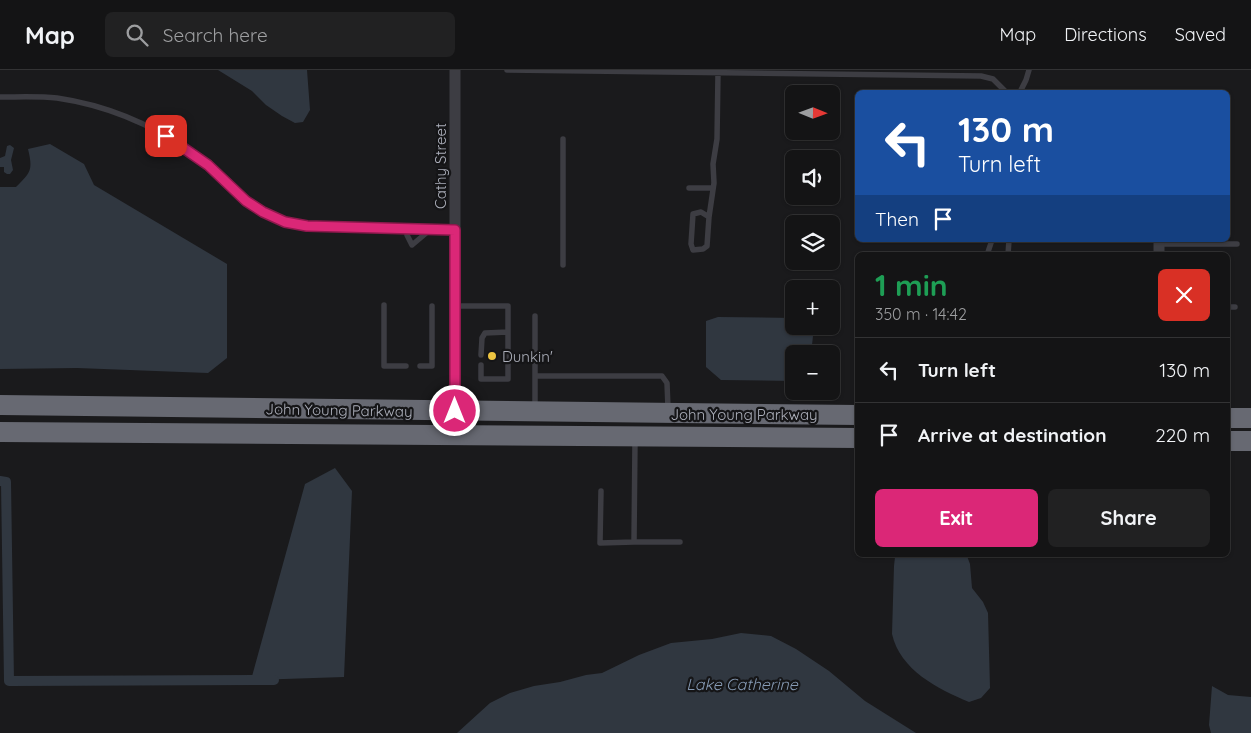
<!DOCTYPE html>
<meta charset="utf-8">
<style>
:root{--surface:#141415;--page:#212122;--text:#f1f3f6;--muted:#9d9ea0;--line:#333334;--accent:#db2777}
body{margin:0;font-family:Quicksand,sans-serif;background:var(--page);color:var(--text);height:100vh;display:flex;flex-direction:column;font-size:19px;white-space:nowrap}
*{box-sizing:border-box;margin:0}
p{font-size:16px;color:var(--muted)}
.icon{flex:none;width:28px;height:28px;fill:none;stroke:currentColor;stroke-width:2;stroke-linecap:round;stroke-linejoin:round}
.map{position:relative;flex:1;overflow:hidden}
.sheet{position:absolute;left:855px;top:182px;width:375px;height:305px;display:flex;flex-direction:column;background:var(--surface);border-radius:8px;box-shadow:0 1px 4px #0004,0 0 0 1px var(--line)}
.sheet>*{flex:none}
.hud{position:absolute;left:855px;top:20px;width:375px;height:152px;border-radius:8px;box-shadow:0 1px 4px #0004,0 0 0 1px var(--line);background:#1a4fa0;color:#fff;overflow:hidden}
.needle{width:32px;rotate:91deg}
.controls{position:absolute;left:785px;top:15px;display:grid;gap:10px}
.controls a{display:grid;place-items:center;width:55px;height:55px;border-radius:8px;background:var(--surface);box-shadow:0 1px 4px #0004,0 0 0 1px var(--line);font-size:25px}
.pin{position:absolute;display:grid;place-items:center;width:42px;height:42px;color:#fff;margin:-21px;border-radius:10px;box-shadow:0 2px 8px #0006}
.me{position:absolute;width:55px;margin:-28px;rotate:0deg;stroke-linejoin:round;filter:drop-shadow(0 0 4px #0008)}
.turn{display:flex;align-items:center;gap:18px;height:105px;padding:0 20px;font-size:22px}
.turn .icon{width:65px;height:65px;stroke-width:2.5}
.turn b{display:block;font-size:35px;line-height:42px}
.then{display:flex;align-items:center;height:48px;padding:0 20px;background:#0003;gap:10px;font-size:19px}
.round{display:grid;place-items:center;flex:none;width:52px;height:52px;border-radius:8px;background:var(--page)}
.head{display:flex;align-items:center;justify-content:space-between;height:85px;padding:0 20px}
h1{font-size:30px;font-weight:700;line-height:38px;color:#1e9e55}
.action{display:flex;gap:10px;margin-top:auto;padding:10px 20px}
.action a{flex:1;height:58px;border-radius:8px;background:var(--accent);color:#fff;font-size:20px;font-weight:700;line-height:58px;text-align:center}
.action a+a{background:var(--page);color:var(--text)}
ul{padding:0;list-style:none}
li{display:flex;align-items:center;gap:15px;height:65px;padding:0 20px;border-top:1px solid var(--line)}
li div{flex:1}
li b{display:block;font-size:19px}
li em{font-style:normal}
header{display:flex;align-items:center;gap:30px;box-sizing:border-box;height:70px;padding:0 25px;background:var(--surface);border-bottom:1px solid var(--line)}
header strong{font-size:24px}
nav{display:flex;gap:28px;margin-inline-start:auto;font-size:18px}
.search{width:350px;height:45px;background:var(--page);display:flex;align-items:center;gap:12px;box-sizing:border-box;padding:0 18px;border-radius:8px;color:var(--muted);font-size:19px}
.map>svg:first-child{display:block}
.water{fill:#303740}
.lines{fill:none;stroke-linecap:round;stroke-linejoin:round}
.canal{stroke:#303740;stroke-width:10}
.lane{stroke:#3d3d43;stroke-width:5.5}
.street{stroke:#3d3d43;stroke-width:11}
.highway{stroke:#676972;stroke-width:20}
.route-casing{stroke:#8e194d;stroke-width:12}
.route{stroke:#db2777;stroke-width:9}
.poi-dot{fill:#edc441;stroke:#151517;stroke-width:2}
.labels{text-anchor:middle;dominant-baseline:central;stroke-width:4.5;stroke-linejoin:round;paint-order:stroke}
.street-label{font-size:15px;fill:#adb0bb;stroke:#151517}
.poi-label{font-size:15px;fill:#adb0bb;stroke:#151517;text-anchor:start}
.water-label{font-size:16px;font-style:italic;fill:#869ab4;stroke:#151517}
</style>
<header>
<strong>Map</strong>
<div class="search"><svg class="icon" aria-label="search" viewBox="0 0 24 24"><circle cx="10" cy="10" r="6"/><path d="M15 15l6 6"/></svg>Search here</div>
<nav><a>Map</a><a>Directions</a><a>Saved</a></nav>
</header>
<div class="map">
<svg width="1251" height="663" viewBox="0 0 1251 663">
<rect width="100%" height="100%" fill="#1a1a1c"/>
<path class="water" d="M218 0H307L310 40 303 52 295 53 282 46 266 35 252 21Z
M50 74 84 94 94 115 227 194V288L208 303 77 298 0 299V117H16C31 102 33 100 28 79Z
M10 75 14 78 11 90 13 100 10 104H7L4 102V97H0V88L5 86 7 76Z
M718 247 794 248V256H811L813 266 811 284H794V311L721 310 706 297V251Z
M335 398 352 421 344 607 251 610 305 414Z
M898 485 967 486 970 494 972 518 983 532 988 543 990 618 981 628 969 632C938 619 900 600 892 564L894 496 895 487Z
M741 563 771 566 796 579 829 601 865 631 916 663H457L490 633 510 623 534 616 560 612 586 605 602 603 639 585 671 573 712 569Z
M1212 616 1228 625 1251 627V663H1211L1209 655Z"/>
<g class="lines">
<path class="canal" d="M0 411 6 412 9 611 274 610"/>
<path class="lane" d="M507 0 981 6 993 9 1006 22
M1020 22 1026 10 1029 0
M0 27C19 27 39 26 57 28 105 35 151 54 191 82 203 90 215 100 226 111 238 123 249 135 264 143 278 150 292 153 307 156L455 160
M689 118H713
M709 147 701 142 693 144 691 174 693 180 703 179 707 176 709 147 714 113 713 94 717 69 718 3
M407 158V165L412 175 431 159
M1159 174H1237
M987 184H1008
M987 185 992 170
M1008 185 1009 170
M563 195V69
M384 235V296H406
M455 236H508V309H481V295
M1228 237H1235
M535 246V306
M481 285 482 268 485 263 508 262
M420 296H432V236
M535 339V306H662L667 313 668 338
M635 371 634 472H680
M601 421 600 473 634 472"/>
<path class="street" d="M1159 185V170
M455 341V0"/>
<path class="highway" d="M0 335 858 345
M1228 348H1251
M0 362 858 368
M1228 371H1251"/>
</g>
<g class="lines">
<defs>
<path id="route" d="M166 66 208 95 246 131 263 142 285 152 307 156 455 160V341"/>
</defs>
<use href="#route" class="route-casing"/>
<use href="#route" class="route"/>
</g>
<circle class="poi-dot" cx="492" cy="286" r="5"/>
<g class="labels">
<g class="street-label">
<text transform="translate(440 96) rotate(-90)">Cathy Street</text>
<text transform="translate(339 340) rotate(1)">John Young Parkway</text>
<text x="744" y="344">John Young Parkway</text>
</g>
<g class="poi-label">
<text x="502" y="286">Dunkin'</text>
</g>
<g class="water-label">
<text x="742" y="614">Lake Catherine</text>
</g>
</g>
</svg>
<div class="controls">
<a><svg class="needle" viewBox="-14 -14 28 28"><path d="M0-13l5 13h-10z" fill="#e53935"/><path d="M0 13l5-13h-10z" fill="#9d9ea0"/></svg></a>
<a><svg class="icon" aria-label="sound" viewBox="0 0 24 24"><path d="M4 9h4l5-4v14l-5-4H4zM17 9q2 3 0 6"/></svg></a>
<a><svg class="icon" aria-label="layers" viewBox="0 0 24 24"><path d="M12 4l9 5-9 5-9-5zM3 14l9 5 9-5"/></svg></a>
<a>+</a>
<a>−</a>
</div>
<div class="pin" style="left:166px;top:66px;background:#d93025"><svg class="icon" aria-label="arrive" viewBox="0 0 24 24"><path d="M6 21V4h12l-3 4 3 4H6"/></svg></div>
<svg class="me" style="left:455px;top:341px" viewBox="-20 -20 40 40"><circle r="17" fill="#db2777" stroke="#fff" stroke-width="3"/><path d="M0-11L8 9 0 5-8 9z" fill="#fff"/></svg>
<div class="hud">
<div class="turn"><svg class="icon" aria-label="left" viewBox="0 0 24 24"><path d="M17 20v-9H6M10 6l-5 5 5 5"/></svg><div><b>130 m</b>Turn left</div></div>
<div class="then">Then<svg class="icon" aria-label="arrive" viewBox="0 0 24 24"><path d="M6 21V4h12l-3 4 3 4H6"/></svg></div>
</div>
<section class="sheet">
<div class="head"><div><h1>1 min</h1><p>350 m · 14:42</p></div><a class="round" style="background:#d93025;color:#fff"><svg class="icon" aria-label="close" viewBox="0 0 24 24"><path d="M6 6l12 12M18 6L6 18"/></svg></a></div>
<ul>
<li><svg class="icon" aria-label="left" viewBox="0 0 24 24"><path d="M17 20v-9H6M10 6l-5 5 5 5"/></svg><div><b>Turn left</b></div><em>130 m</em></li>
<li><svg class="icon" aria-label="arrive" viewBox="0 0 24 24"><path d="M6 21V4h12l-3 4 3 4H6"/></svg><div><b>Arrive at destination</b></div><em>220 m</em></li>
</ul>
<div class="action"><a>Exit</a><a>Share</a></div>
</section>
</div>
